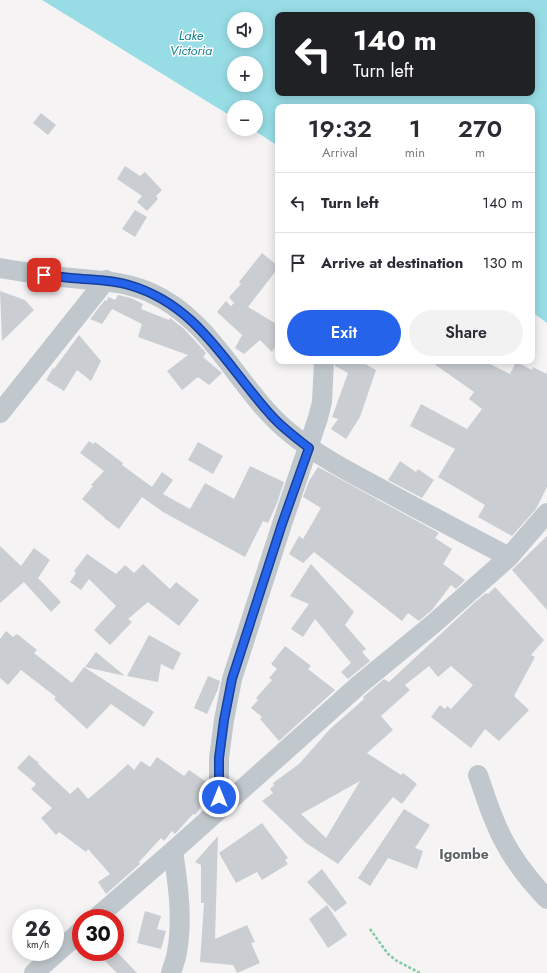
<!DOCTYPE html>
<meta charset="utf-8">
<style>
:root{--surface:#fff;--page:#f2f2f3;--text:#2b2b33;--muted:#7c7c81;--line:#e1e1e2;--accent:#2563eb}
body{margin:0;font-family:Jost,sans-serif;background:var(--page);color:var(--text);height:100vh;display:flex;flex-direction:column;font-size:15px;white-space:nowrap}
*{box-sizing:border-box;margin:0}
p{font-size:13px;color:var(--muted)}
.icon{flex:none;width:22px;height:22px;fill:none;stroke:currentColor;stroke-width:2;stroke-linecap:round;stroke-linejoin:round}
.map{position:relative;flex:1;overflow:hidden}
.side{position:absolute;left:275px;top:104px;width:260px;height:260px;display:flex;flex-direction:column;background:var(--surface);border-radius:8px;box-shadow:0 2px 10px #0003}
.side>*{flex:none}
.banner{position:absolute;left:275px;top:12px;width:260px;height:84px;border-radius:8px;box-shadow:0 2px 10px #0003;background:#202124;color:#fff;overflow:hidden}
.fabs{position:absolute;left:227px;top:12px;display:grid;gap:8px}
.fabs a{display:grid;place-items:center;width:36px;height:36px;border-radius:50%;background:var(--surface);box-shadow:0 2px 10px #0003;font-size:20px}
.speed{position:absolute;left:12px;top:909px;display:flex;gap:8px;font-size:20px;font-weight:700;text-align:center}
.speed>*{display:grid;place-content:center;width:52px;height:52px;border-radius:50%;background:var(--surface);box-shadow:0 2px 10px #0003;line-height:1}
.speed small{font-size:10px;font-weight:400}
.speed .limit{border:6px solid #d22;background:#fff;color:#111}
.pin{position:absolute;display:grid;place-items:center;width:34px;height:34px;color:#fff;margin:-17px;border-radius:8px;box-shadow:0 2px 6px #0006}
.me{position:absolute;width:44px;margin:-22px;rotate:0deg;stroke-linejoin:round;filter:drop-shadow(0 0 3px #0008)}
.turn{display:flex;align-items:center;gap:14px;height:84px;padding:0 12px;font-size:18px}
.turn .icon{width:52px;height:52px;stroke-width:2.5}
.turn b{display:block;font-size:28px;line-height:34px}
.eta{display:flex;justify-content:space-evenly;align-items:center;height:68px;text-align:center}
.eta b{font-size:24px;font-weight:600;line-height:28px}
.cta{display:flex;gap:8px;margin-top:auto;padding:8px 12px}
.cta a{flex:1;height:46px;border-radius:24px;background:var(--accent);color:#fff;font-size:16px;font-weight:600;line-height:46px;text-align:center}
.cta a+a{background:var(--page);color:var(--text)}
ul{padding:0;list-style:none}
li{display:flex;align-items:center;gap:12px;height:60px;padding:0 12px;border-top:1px solid var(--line)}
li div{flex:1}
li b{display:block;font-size:15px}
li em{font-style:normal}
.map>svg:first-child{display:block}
.water{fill:#98dde6;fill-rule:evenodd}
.building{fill:#caced2;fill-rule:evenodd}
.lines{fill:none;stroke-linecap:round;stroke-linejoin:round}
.path{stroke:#81c99f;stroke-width:2.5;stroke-dasharray:3 2;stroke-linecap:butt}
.street{stroke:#c0c8ce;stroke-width:20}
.route-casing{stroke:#184099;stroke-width:10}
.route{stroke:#2563eb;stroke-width:7}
.labels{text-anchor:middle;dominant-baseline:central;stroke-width:3;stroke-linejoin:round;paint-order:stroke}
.water-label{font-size:13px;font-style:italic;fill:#18818f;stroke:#fff}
.quarter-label{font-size:14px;font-weight:bold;fill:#606467;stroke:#fff}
</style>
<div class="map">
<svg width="547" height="973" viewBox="0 0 547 973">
<rect width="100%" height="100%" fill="#f5f3f3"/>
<path class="water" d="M42 0H547V323L532 312V107H278V146L252 129H256V107H234V118ZM278 15H532V93H278ZM234 19H256V41H234ZM234 63H256V85H234Z"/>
<path class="building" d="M41 113 56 125 48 135 33 123Z
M125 166 140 176 145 172 162 190 156 196 158 199 147 211 137 202 142 196 117 179Z
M135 210 147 217 135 237 122 229Z
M262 253 278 266V268L248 307 278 325V342L272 352 260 340 244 354 235 348 242 335 217 312 226 301 231 306 234 303 229 297 241 284 239 282Z
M0 291 25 300 34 310 2 341Z
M118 295 131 298 143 304 141 309 169 320 170 318 183 328 199 345 206 353 203 357 222 373 209 385 198 377 182 390 167 371 188 355 138 337 142 324 112 309 102 324 90 319 105 300 107 301 108 297 115 300Z
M79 335 101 361 91 381 77 370 64 391 46 380 53 368 54 369Z
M335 361H360L376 370 360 417 346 439 331 429 338 419 332 417 348 373 335 366Z
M430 361H484L510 374 516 362 532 370 533 367 547 374V487L536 509 512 536 478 517 485 505 438 477 455 449 410 426 421 404 467 429 482 409 469 399 474 392Z
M89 441 93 444 95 442 123 463 122 465 152 487 162 472 173 480 163 494 190 509 205 483 234 499 250 466 284 482 277 503 268 523 263 521 245 557 163 512 142 497 119 529 104 518H105L82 499 93 486 91 485 104 471 80 453Z
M198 442 223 456 213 474 188 460Z
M400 461 416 472 418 469 434 480 422 498 388 480Z
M318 467 439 533 435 538 452 549 443 564 465 580 456 589 451 585 432 610 419 621 408 613 402 621 314 552 303 563 289 554 299 536 303 539 321 508 303 497 309 481Z
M547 536V610L512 570Z
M0 546 21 566 34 548 50 560 38 578 61 602 51 612 24 582 0 603Z
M87 554 116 574 125 565 134 573 143 564 170 589 176 582 199 600 179 626 148 602 128 619 132 622 110 645 94 630 116 606 89 579 81 590 70 582 76 573 74 571Z
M311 564 354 612 345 625 366 649 362 652 370 661 348 679 341 672 351 663 315 619 303 637 291 629 309 604 290 596Z
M495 587 544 640 531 655 535 657 514 696 529 710 499 741 485 729 471 748 431 717 440 705 445 709 447 706 451 709 473 685 451 666 438 677 429 666 405 685 410 690 381 716 393 730 367 753 401 775 403 773 417 784 402 804 393 797 338 864 306 843 262 801 273 793 270 789 274 785 273 783 299 764 330 729 364 699 363 697 384 679 389 682 474 603 486 593 488 594ZM360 781 326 838 301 814Z
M6 631 13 637 17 634 37 650 34 653 72 683 84 667 154 712 144 727 111 704 87 729 54 699 56 697 21 670 8 685 0 678V639Z
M149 635 181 653 173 670 161 664 158 682 127 676Z
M285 646 311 666 308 669 335 690 279 741 260 719 262 717 251 708 258 700 256 698 272 680 269 678 277 669 271 664Z
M96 652 125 676 85 667Z
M208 676 220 681 218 689 207 714 194 708Z
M29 755 39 763 38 764 70 794 78 787 88 799 114 777 128 764 134 770 141 761 150 767 157 757 184 776 189 770 208 783V797L195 815 193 814 175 834 172 831 164 841 161 838 139 862 140 864 106 894 98 882 110 874 88 849 86 852 59 832 56 835 41 818 52 808 31 789 36 784 17 768Z
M404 809 430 825 415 848 423 851 417 869 388 858 370 886 358 878Z
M262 823 288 858 285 860 288 864 262 880 257 872 236 883 219 853Z
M218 836 215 939 247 925 255 942 251 943 260 963 237 973 233 965 200 962 204 903H201V865L195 862Z
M322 869 347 903 335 912 307 882Z
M327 905 347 935 328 948 309 919Z
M145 911 161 916 157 929 166 931 161 949 137 943Z
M96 952H117L137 973H117Z"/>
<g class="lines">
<path class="path" d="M370 929 388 954 397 961 420 973"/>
<path class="street" d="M0 268C24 272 48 276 72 278 100 281 123 281 149 292 213 319 238 391 290 433 318 456 351 473 383 490 425 513 467 535 509 557
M0 413 106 280
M478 775C486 798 493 822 505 843 516 864 531 882 547 899
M219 810V758L224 720 232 679 282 524 318 418 322 402 324 361
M96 918 173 851 360 684 432 625 509 557 547 513
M34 973 81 931
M171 973C173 966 176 959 177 952 183 919 178 884 173 851"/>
</g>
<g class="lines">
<defs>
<path id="route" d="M44 275C53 276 62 277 71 278 91 280 110 279 129 285 198 305 225 364 270 414 281 427 295 437 309 448L282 524 232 679 224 720 219 758V797"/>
</defs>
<use href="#route" class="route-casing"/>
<use href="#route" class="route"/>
</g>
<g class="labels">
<g class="water-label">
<text x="191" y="35">Lake<tspan x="191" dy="15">Victoria</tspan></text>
</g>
<g class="quarter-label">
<text x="464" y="854">Igombe</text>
</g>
</g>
</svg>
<div class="fabs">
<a><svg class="icon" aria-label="sound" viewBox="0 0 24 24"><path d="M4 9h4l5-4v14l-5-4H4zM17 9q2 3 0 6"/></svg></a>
<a>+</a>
<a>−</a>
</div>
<div class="speed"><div>26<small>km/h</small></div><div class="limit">30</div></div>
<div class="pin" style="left:44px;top:275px;background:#d93025"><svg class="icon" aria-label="arrive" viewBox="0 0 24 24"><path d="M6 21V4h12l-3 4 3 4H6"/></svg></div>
<svg class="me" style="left:219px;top:797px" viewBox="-20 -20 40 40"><circle r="17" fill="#2563eb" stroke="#fff" stroke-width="3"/><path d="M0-11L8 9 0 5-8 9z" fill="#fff"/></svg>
<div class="banner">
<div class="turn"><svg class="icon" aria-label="left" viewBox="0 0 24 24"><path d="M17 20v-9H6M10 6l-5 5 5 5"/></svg><div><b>140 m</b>Turn left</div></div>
</div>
<section class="side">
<div class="eta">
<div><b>19:32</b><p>Arrival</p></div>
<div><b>1</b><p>min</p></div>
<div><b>270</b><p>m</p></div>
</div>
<ul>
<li><svg class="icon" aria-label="left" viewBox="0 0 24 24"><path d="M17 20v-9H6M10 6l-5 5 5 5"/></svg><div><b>Turn left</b></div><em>140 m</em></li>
<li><svg class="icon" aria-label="arrive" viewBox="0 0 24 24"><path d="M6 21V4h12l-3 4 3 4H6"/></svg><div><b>Arrive at destination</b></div><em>130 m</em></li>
</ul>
<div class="cta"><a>Exit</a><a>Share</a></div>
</section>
</div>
